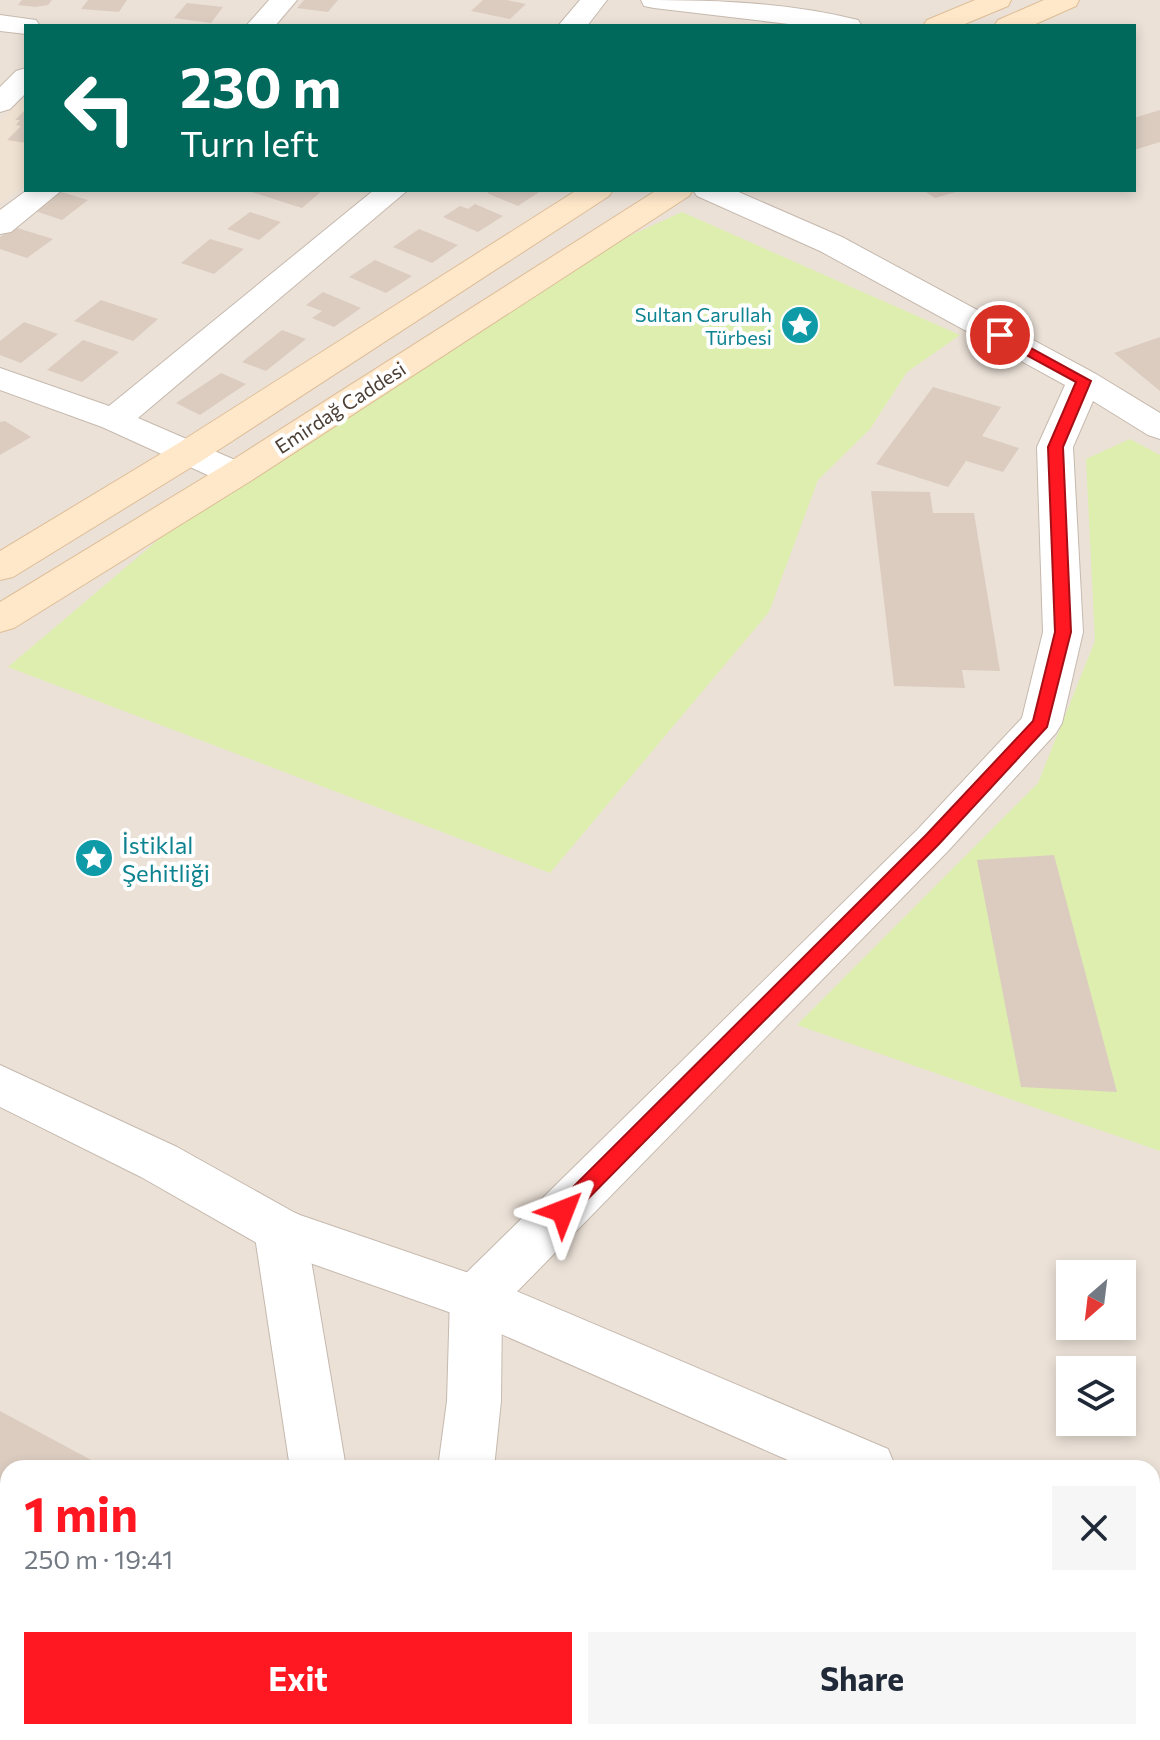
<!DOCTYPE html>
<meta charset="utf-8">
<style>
:root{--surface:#fff;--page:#f6f6f7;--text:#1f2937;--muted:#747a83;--accent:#ff1721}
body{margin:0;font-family:Commissioner,sans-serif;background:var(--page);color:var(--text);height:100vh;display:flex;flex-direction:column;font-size:30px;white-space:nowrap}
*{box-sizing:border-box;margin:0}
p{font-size:26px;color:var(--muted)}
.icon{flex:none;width:44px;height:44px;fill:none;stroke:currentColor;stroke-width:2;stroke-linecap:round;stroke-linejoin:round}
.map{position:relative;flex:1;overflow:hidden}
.side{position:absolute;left:0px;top:1460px;width:1160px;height:280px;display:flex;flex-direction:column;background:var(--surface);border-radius:24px 24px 0 0;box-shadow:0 4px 12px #0003}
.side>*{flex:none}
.hud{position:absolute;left:24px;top:24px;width:1112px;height:168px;border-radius:0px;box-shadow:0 4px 12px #0003;background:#00695c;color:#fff;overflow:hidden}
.needle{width:52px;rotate:208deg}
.buttons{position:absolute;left:1056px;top:1260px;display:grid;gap:16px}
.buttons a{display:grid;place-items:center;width:80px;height:80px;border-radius:0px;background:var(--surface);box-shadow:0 4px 12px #0003;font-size:40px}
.pin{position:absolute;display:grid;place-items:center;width:68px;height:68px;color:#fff;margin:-34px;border:4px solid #fff;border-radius:50%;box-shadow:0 2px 8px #0007}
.me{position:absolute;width:88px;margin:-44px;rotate:45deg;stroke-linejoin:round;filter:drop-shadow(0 0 6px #0008)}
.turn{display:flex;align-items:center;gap:28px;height:168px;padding:0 24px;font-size:36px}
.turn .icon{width:104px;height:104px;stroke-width:2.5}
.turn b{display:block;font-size:56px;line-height:68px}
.round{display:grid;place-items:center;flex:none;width:84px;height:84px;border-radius:0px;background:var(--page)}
.headline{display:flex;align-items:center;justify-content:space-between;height:136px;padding:0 24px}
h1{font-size:48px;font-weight:700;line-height:60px;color:var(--accent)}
.primary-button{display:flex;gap:16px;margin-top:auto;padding:16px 24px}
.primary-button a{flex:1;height:92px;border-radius:0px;background:var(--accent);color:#fff;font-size:32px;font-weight:700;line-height:92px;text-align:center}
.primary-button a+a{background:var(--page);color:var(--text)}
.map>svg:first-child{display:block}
.residential{fill:#ebe1d7;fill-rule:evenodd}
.education{fill:#f0e2d2}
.green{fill:#ddeeaf}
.building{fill:#dcccc0}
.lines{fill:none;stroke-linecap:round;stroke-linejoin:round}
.minor-casing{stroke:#c6b9ae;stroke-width:2}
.tertiary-casing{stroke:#c6b9ae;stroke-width:2}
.secondary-casing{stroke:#debd97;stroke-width:2}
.minor{fill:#fff;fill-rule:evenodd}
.tertiary{fill:#fff;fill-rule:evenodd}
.secondary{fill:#ffe8ca;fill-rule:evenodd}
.route{fill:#ff1721;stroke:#a60f15;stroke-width:2}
.labels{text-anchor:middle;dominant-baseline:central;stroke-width:8;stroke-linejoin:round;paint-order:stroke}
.far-culture-label{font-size:20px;fill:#0d838f;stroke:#fff;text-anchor:end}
.far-street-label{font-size:20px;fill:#4b3f36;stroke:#fff}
.culture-label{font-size:24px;fill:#0d838f;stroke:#fff;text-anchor:start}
</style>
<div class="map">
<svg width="1160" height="1740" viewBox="0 0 1160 1740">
<rect width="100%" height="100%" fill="#f6f0e9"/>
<path class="residential" d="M0 0H1160V1740H0ZM26 26H1134V190H26ZM1070 1274H1122V1326H1070ZM1070 1370H1122V1422H1070ZM8 1468H1152V1732H8Z"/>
<path class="education" d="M26 95V185L0 203V122Z"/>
<path class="green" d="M682 212 960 335 907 372 870 429 818 480 769 612 550 873 8 667 236 474 546 274Z
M1130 439 1160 455V1151L797 1025 1038 783 1095 641 1086 459Z"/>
<path class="building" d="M22 0H52L48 5 35 7 18 5Z
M88 0H127L119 12 81 9Z
M304 0H338L328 12 297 8Z
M483 0H507L526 4 510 19 471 11Z
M187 3 223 7 211 23 174 18Z
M26 109V143L7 140 21 126 16 125 20 120H15Z
M1160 110V142L1134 150V118Z
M245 190H323L302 208Z
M492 190H542L518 206 487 193Z
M923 190H959V191L935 198Z
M58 191 88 200 62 220 32 210Z
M475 204 503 216 478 232 443 217 460 206 468 209Z
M250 212 281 222 259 240 227 229Z
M14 227 53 239 27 258 0 249V237Z
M419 229 458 245 432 263 393 247Z
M210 239 244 249 214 274 181 263Z
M375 260 412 276 386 293 349 277Z
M323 292 361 308 334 327 312 318 322 311 306 305Z
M101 300 158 319 133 341 74 321Z
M24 322 58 334 21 363 0 355V341Z
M282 330 306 339 266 371 242 362Z
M1160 337V391L1114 353Z
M83 340 119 352 82 382 47 370Z
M221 373 246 384 200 415 176 403Z
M933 387 1001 407 982 436 1019 448 1003 472 966 461 948 487 876 464Z
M5 421 31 437 0 455V422Z
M871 491 930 492 933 513H974L1000 671 962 670 965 688 894 686Z
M1054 855 1117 1092 1021 1087 977 860Z
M0 1411 106 1468H8V1575L0 1586Z
M726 1732H854L852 1740H724Z"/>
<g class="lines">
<defs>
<path id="minor" d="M269 0H297L275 26H246Z
M580 0H607L587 26H558Z
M0 15 36 20 40 26H26V34L0 31Z
M26 68V93L10 109 0 112V87L16 71Z
M27 190H62L11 232 0 234V210Z
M374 190H408L138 418 249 466 254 474 249 482 236 485 223 482 102 427 0 390V368L109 406Z
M693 190H734L842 237 1096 374 1160 413V439L1148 435 1093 401 1073 447 1083 632 1062 723 1056 733 948 851 502 1307 501 1401 494 1468H438L447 1401 450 1298 457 1282 918 829 1022 718 1043 632 1037 447 1065 385 820 251 697 196Z
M280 1208 298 1214 306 1230 346 1468H290L254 1230 262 1214Z
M237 1732H297V1740H235Z
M389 1732H449L448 1740H386Z"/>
<path id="tertiary" d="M641 0C714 0 786 2 858 20L862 26H805L654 8 644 6Z
M0 1065 177 1147 297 1214 495 1282 888 1449 896 1468H806L460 1316 262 1246 141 1177 0 1107Z
M1152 1562 1160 1566V1624L1152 1620Z"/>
<path id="secondary" d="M975 0H1011L1008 6 960 26H923L927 20Z
M1044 0H1079L1076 6 1031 26H994L998 20Z
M577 190H613L609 196 203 460 13 577 0 580V551L177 444Z
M657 190H693L689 196 249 482 14 628 0 632V602L223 466Z"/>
</defs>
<use href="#minor" class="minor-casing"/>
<use href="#tertiary" class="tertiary-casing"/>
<use href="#secondary" class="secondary-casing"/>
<use href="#minor" class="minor"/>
<use href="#tertiary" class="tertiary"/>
<use href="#secondary" class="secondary"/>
</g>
<path class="route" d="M1000 331 1091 381 1063 447 1071 632 1047 727 939 844 570 1217 563 1220 556 1217 553 1211 556 1204 926 835 1033 721 1055 632 1048 447 1076 382 995 338 993 335Z"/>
<defs>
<symbol id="sight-disc" viewBox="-11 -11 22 22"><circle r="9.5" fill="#0f9aa8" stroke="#fff"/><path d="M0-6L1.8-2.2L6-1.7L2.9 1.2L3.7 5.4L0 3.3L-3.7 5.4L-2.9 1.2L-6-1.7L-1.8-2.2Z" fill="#fff"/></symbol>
</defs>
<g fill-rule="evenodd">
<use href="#sight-disc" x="778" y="303" width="44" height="44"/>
<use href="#sight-disc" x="72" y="836" width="44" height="44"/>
</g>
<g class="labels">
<g class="far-culture-label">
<text x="772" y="314">Sultan Carullah<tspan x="772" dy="23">Türbesi</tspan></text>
</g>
<g class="far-street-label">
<text transform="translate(340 407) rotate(-33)">Emirdağ Caddesi</text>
</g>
<g class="culture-label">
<text x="122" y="844">İstiklal<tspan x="122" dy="28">Şehitliği</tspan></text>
</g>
</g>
</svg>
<div class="buttons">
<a><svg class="needle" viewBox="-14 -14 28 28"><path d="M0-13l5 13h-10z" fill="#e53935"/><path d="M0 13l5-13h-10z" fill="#747a83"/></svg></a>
<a><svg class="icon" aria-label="layers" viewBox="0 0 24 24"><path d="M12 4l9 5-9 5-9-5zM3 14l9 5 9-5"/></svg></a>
</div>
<div class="pin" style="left:1000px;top:335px;background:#d93025"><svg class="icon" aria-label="arrive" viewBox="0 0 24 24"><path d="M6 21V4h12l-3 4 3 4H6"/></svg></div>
<svg class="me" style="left:563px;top:1211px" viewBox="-20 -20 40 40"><path d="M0-17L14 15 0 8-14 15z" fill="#ff1721" stroke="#fff" stroke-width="4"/></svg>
<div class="hud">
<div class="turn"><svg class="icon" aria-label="left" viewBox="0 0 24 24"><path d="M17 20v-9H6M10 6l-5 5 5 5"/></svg><div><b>230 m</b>Turn left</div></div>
</div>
<section class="side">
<div class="headline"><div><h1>1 min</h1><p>250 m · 19:41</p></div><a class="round"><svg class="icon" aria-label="close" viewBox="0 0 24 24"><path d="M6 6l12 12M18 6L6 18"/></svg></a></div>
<div class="primary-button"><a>Exit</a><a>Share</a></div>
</section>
</div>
